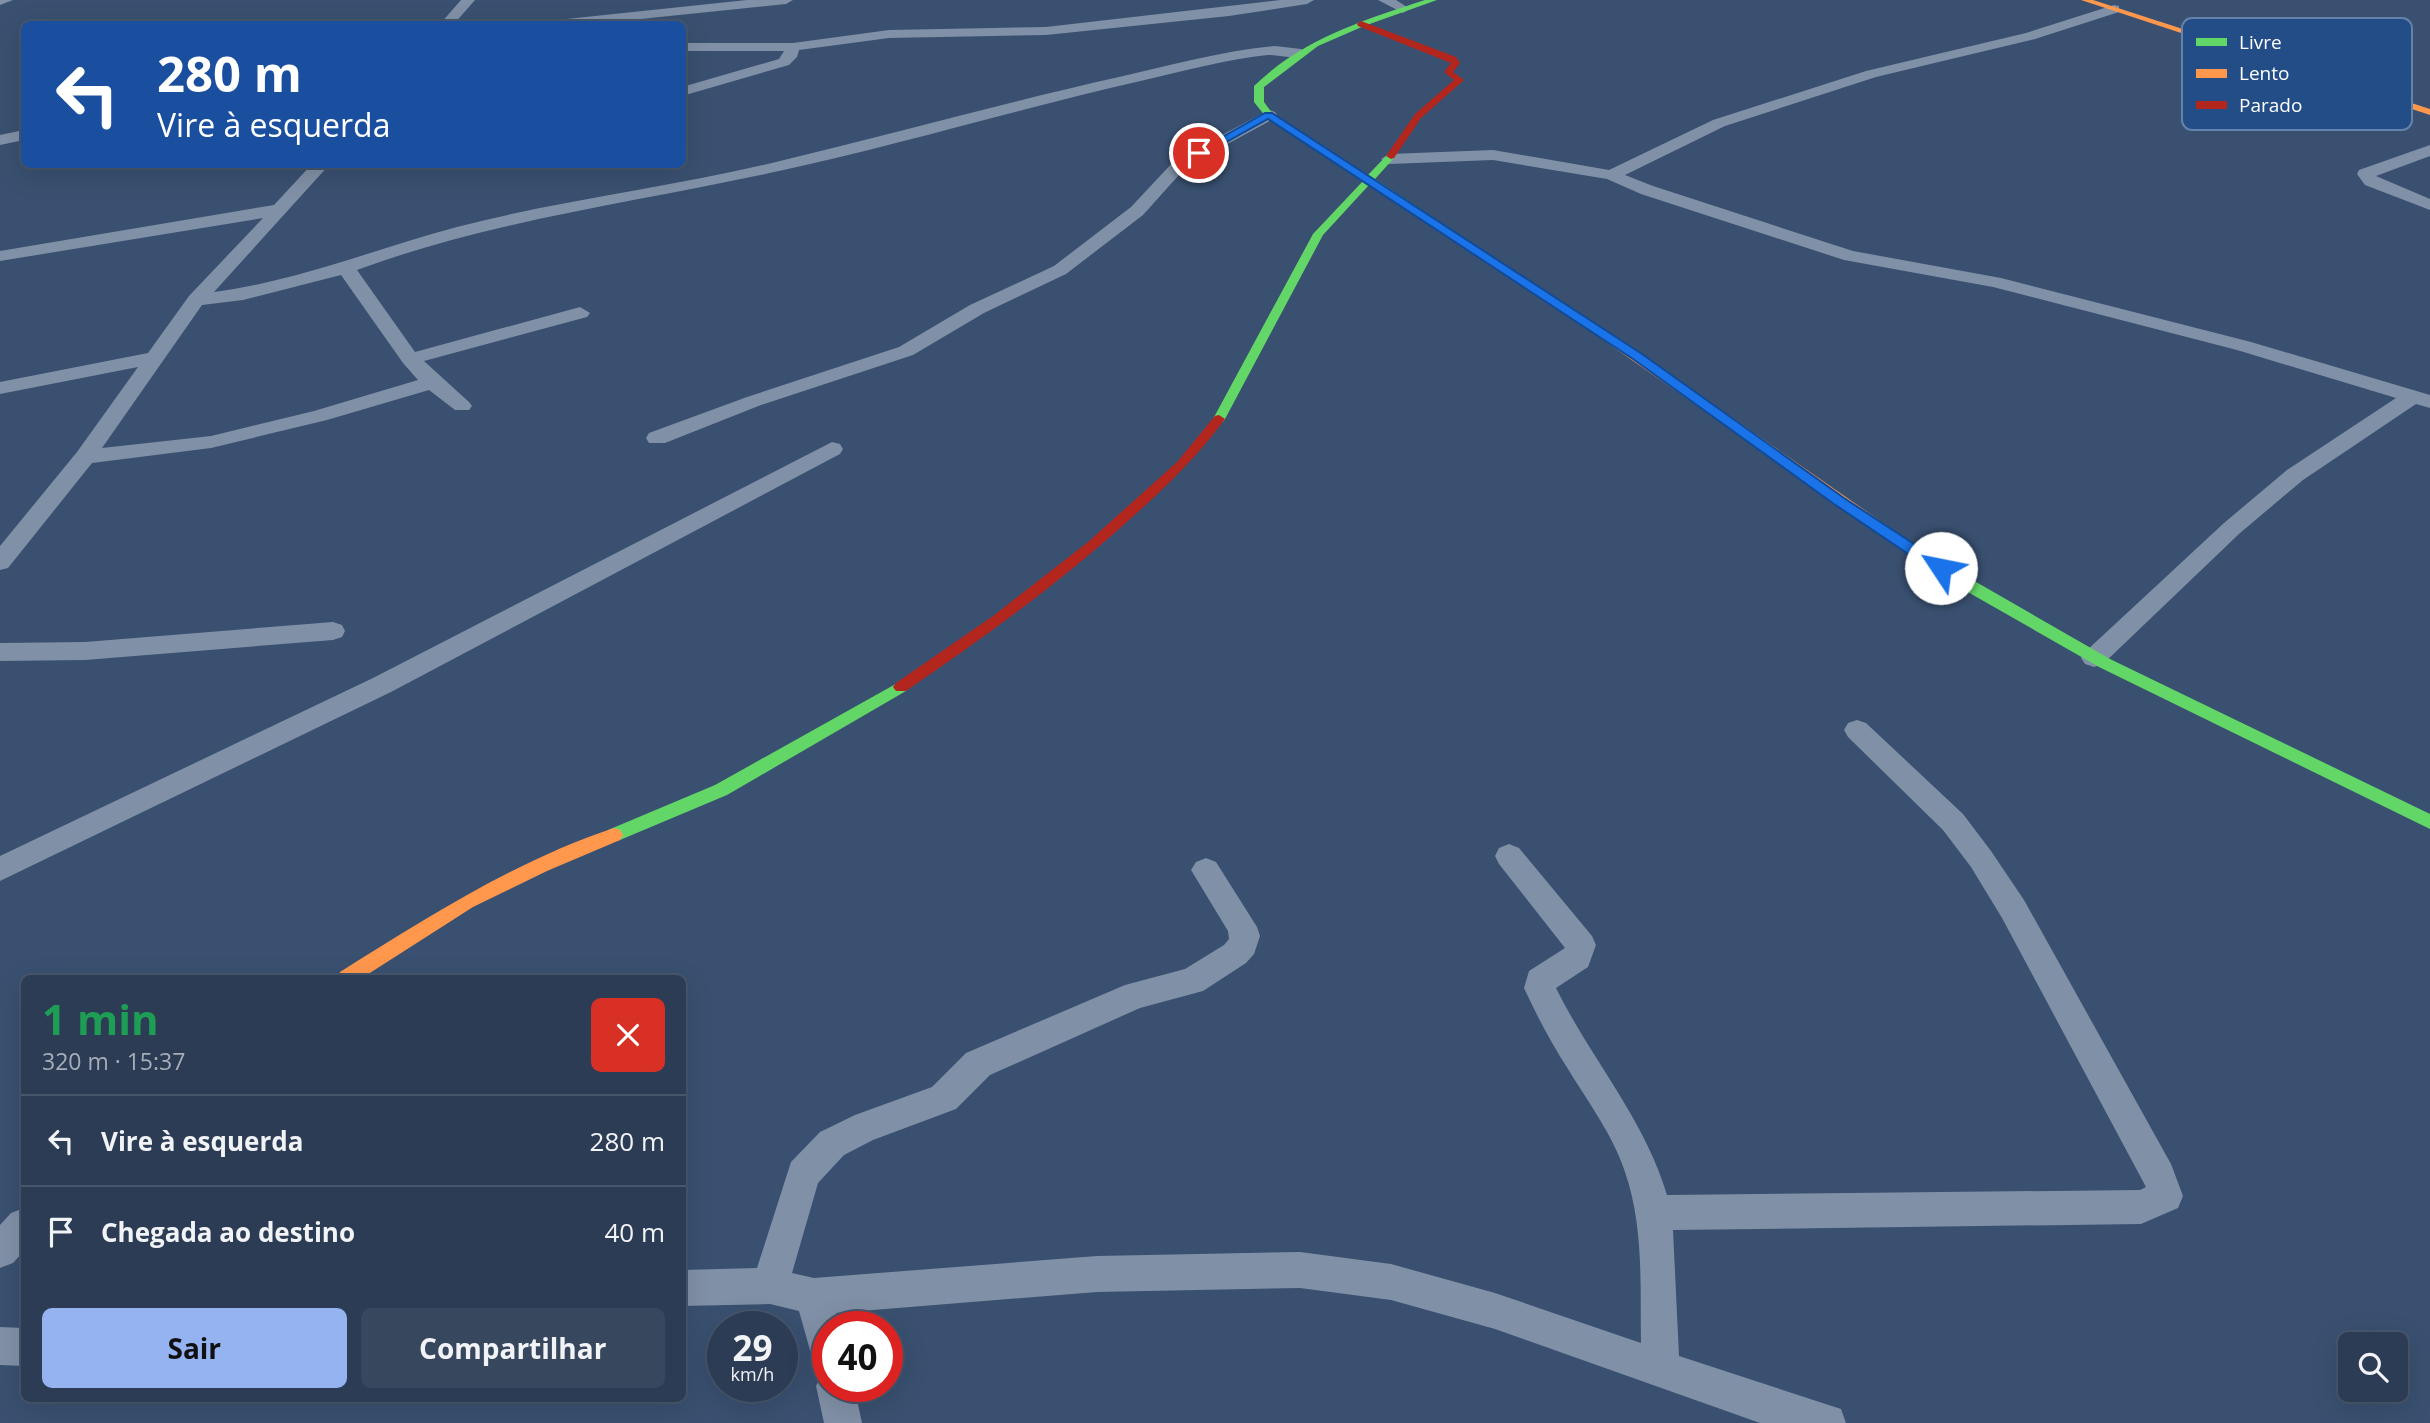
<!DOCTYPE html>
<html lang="pt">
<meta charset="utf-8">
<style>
:root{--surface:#2b3c54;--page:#37475e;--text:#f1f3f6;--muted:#a6adb8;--line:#47566b;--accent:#95b2f1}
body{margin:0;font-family:"Open Sans",sans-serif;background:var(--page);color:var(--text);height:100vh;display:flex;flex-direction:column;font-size:26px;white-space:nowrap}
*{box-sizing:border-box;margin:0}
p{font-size:23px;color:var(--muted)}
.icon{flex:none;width:38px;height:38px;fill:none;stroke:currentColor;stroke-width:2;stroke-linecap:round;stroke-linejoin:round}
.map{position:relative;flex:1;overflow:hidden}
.sheet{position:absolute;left:21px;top:975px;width:665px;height:427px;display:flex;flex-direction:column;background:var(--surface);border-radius:10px;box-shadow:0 7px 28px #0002,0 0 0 2px var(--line)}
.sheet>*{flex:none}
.guide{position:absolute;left:21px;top:21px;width:665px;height:147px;border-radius:10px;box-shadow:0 7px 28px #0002,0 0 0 2px var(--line);background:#1a4fa0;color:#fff;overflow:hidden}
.controls{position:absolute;left:2338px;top:1332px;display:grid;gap:14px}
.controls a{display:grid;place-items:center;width:70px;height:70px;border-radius:10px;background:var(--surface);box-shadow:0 7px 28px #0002,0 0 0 2px var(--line);font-size:35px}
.speed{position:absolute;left:707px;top:1311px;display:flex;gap:14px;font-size:35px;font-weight:700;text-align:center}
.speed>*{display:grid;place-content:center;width:91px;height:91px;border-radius:50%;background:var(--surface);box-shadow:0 7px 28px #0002,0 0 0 2px var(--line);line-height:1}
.speed small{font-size:18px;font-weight:400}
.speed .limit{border:10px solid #d22;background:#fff;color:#111}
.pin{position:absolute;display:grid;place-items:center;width:60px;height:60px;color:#fff;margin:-30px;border:4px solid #fff;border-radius:50%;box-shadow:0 2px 7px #0007}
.me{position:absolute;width:77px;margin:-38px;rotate:304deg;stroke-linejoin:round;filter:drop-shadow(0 0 5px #0008)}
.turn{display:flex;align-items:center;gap:24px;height:147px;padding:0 21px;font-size:32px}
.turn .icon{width:91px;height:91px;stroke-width:2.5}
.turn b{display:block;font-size:49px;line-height:60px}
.round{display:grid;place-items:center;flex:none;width:74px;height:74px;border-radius:10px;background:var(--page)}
.summary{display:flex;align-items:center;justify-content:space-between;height:119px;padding:0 21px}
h1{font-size:42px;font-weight:700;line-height:52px;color:#1e9e55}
.primary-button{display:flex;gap:14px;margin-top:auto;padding:14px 21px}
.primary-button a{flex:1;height:80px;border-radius:10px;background:var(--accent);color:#111;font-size:28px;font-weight:700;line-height:80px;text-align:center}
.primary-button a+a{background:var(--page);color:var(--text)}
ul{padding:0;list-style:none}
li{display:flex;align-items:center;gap:21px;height:91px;padding:0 21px;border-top:2px solid var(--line)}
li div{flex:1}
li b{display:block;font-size:26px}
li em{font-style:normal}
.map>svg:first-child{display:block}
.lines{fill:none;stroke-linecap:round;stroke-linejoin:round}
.street{fill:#8090a6;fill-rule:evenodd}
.fast{fill:#63d668;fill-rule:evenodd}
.slow{fill:#ff974d;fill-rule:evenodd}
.jam{fill:#b3261e;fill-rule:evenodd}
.route{fill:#1a73e8;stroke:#114b97;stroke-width:2}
.key{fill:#224d87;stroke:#6482ab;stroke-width:2}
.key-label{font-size:19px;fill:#fff}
</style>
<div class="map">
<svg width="2430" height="1423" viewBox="0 0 2430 1423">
<rect width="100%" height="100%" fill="#395070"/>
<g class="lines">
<path class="street" d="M0 0H13L0 5Z
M461 0H475L454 24H440Z
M747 0H793L786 4 592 24H550L557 20Z
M1280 0H1314L1307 4 1229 16 1046 35 889 38 799 50 797 57 789 65 682 96V87L779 59 784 51H682V43H793L889 30 1046 27Z
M1378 0H1396L1410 9 1403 13Z
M2114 5 2119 6V12L2035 39 1876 77 1725 126 1625 175 1653 186 1853 251 2001 278 2251 342 2430 395V408L2416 404 2303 480 2240 533 2103 664 2094 667 2085 664 2081 658 2085 652 2224 523 2287 470 2396 398 2237 350 1993 287 1844 260 1641 194 1607 179 1493 160 1389 164 1381 159 1389 154 1493 150 1609 170 1713 120 1866 71 2026 33Z
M1275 46 1301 49 1308 53C1299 62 1280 54 1268 55 1228 59 1188 70 1149 79 1025 107 903 144 779 171 638 202 492 220 357 270L415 352 580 307 590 313 587 317 424 361 469 402 472 406 469 410H455L429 390 327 420 211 448 92 463 8 568 0 570V546L77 452 138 367 0 394V382L148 353 189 296 263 218 0 261V251L274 205 312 164H330L214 292C297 281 375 249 457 227 564 199 676 187 784 160 896 133 1007 102 1119 77 1171 65 1222 51 1275 46ZM341 275 403 363 418 380 314 411 211 436 102 448 202 305 243 300Z
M1269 110 1275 112 1277 115 1275 118 1187 166 1143 215 1066 274 984 313 913 355 761 405 665 443H649L646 438 649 433 747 397 899 347 970 305 1054 266 1131 207 1175 160Z
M24 130V140L0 145V135Z
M2430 145V156L2376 176 2430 199V210L2365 185 2357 174 2359 170Z
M832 442 840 444 843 449 840 454 391 692 0 881V856L373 678Z
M333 622 342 625 345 631 342 637 333 640 85 660 0 661V643L85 642Z
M1857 720 1866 723 1963 814 1991 851 2024 900 2171 1164 2183 1196 2178 1208 2141 1224 1673 1230 1679 1356 1841 1409 1846 1423H1760L1495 1329 1391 1300 1300 1288 1097 1292 836 1313 840 1326H828V1386H854L862 1423H824L816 1386 823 1372 815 1368 799 1311 770 1304 682 1306V1270L757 1268 791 1162 820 1132 855 1115 932 1087 966 1053 1125 985 1185 969 1224 945 1229 939 1228 931 1191 870 1196 862 1206 858 1216 862 1257 927 1260 936 1254 954 1246 963 1203 991 1140 1008 990 1075 956 1109 873 1140 844 1155 818 1183 792 1273 814 1278 1097 1256 1300 1252 1391 1264 1495 1293 1641 1343C1640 1286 1644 1227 1625 1172 1613 1135 1588 1102 1568 1069 1551 1043 1537 1016 1524 988L1529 971 1565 948 1499 864 1495 856 1499 848 1509 844 1519 848 1592 936 1596 945 1588 967 1556 988C1591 1059 1644 1118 1667 1195L2140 1190 2146 1187 2002 918 1971 867 1943 830 1848 737 1844 730 1848 723Z
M24 1208V1251L13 1263 0 1268V1225L11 1213Z
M0 1327 24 1328V1366L0 1365Z"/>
<path class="fast" d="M1425 0H1437L1364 26 1318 46 1264 87V102L1272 113 1368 175 1388 154H1394V158L1375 179 1569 307 1559 309 1369 185 1323 235 1225 419 1223 422H1215L1213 419 1313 234 1363 181 1266 117 1254 102V86C1302 39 1364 20 1425 0Z
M1917 548 2110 659 2430 814V829L2099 667 1973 595 1912 556 1910 553 1912 550Z
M901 681 906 683 909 687 906 691 727 795 620 840 614 842 608 840 605 835 608 830 715 785Z"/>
<path class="slow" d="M2081 0H2093L2430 109V115Z
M1563 304 1612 334 1922 550 1924 553 1922 556H1912L1559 309V305Z
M614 828 620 830 623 835 620 840 547 871 473 907 362 978H338L340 972C428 917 515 861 614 828Z"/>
<path class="jam" d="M1361 21 1456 57 1460 63 1453 72 1464 80 1421 118 1394 158 1391 159 1386 156 1415 114 1454 80 1444 72 1451 63 1358 26 1357 24Z
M1219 415 1225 419C1197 457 1165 488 1130 519 1060 583 984 637 906 691H896L893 687 896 683 993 616 1088 542 1177 462 1215 416Z"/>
</g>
<path class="route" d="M1265 113H1272L1642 354 1844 498 1946 565 1948 568 1946 572H1935L1834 504 1633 359 1268 119 1203 155 1194 153Z"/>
<rect x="2182" y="18" width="230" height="112" rx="10" class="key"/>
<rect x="2196" y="38" width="31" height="8" fill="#63d668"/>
<rect x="2196" y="69" width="31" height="9" fill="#ff974d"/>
<rect x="2196" y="101" width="31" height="8" fill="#b3261e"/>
<g class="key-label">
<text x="2239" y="49">Livre</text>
<text x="2239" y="80">Lento</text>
<text x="2239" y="112">Parado</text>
</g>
</svg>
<div class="controls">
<a><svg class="icon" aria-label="search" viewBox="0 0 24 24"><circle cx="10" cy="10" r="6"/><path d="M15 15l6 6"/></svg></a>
</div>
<div class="speed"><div>29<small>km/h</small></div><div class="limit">40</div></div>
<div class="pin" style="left:1199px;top:153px;background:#d93025"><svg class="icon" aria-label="arrive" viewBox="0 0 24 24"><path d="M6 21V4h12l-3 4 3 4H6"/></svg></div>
<svg class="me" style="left:1941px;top:568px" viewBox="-20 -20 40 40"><circle r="19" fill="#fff"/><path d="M0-13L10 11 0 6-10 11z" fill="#1a73e8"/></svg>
<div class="guide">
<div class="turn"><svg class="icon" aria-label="left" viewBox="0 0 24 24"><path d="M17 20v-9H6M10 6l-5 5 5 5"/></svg><div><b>280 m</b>Vire à esquerda</div></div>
</div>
<section class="sheet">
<div class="summary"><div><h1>1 min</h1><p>320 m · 15:37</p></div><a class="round" style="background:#d93025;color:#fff"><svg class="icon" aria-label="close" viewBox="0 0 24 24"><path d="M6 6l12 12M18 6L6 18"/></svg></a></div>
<ul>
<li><svg class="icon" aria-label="left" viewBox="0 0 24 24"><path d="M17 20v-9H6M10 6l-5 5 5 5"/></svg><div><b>Vire à esquerda</b></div><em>280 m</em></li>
<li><svg class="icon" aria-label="arrive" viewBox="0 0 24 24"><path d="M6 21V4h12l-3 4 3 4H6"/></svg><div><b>Chegada ao destino</b></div><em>40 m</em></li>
</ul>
<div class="primary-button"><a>Sair</a><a>Compartilhar</a></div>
</section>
</div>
